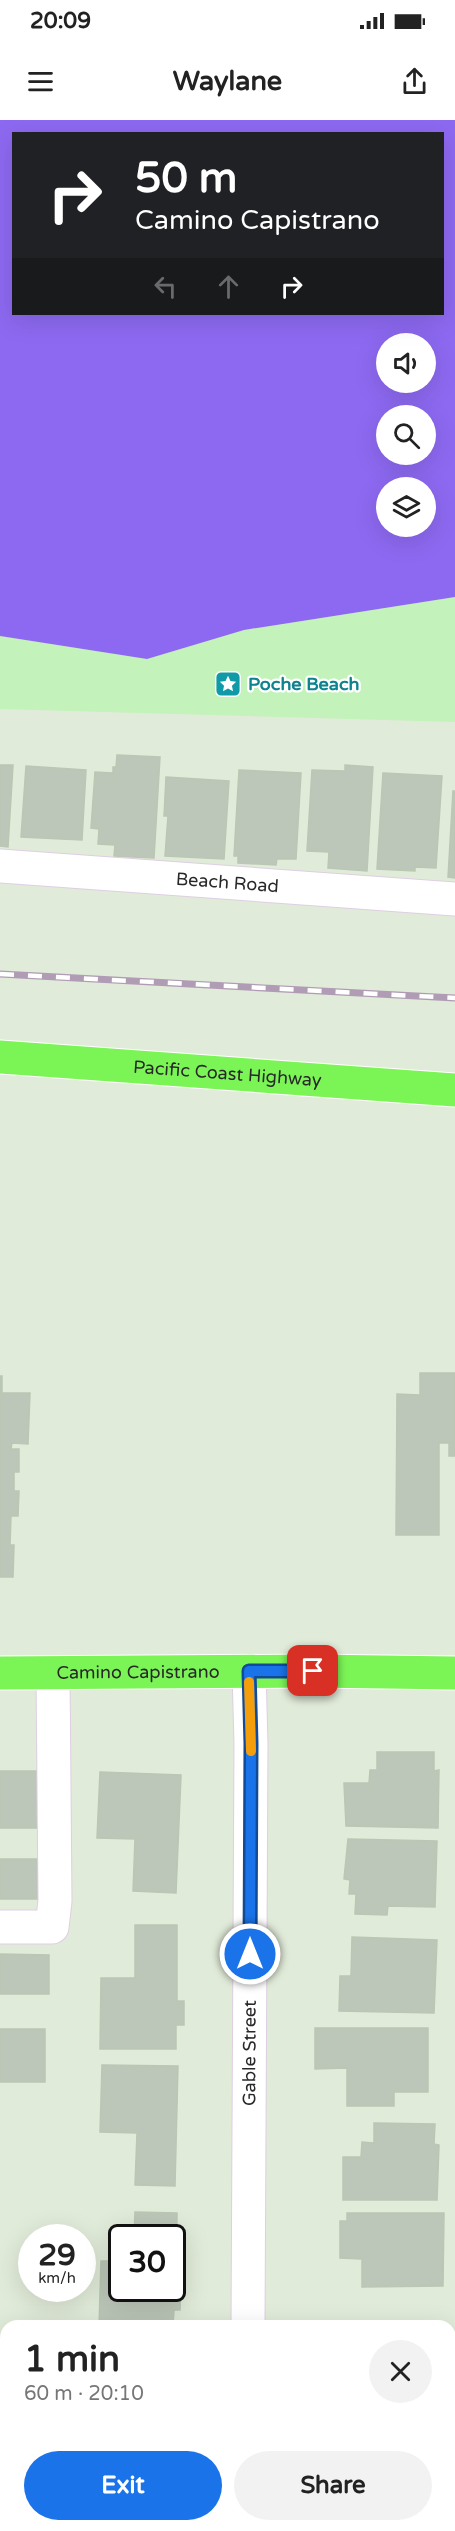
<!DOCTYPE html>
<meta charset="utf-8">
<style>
:root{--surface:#fff;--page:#f2f2f2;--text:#222;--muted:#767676;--accent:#1a73e8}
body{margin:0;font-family:"Varela Round",sans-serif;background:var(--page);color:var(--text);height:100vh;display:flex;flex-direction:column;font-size:22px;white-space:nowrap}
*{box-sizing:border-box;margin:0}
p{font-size:20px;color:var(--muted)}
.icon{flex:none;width:33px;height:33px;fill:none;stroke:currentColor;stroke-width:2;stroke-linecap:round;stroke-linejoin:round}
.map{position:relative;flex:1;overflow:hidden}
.panel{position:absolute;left:0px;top:2200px;width:456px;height:212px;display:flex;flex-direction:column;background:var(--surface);border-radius:18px 18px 0 0;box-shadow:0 6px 24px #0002}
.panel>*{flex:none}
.top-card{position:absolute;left:12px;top:12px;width:432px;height:183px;border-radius:0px;box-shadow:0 6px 24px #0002;background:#202124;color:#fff;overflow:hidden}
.fabs{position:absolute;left:376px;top:213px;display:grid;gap:12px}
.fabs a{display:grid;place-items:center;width:60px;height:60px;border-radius:50%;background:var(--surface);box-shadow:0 6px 24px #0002;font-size:30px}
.speed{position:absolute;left:18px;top:2104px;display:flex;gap:12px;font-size:30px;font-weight:700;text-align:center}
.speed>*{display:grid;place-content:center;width:78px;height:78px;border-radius:50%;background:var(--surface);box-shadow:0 6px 24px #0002;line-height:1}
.speed small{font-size:15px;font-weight:400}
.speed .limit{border:3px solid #111;border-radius:9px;background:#fff;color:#111}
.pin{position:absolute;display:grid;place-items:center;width:51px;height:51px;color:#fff;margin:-26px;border-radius:12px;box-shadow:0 3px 9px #0006}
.me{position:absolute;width:66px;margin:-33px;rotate:0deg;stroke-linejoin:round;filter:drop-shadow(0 0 4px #0008)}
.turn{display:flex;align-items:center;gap:21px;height:126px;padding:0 24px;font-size:27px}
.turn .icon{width:78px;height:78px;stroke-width:2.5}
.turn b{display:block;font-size:42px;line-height:51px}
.lanes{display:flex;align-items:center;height:57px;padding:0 24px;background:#0003;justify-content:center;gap:30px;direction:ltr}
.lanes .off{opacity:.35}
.round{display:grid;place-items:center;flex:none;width:63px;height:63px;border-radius:32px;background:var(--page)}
.headline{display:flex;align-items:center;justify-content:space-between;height:102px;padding:0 24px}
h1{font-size:36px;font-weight:700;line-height:45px}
.button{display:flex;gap:12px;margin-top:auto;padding:12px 24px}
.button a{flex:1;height:69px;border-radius:36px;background:var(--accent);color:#fff;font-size:24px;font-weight:700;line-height:69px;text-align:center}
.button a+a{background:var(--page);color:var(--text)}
.status{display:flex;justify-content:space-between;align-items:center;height:42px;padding:0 30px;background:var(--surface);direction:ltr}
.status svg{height:16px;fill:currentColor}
header{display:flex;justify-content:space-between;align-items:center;height:78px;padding:0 24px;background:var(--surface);font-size:27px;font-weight:700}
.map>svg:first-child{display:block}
.sand{fill:#c3f2bb}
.water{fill:#8d69f1;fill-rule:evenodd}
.building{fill:#bdc7b9;stroke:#bac7b3;stroke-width:1.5}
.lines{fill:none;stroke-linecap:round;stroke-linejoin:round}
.minor-casing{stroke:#decfe2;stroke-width:35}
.major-casing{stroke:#fff;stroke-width:35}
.minor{stroke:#fff;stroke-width:33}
.major{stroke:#7bf456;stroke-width:33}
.rail-casing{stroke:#b09cb4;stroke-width:7}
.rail{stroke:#fff;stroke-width:4.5;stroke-dasharray:14;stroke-linecap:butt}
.route-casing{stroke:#114b97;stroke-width:15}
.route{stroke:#1a73e8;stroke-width:10}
.slow{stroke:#f59e0b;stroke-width:10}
.labels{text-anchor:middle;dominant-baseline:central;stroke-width:4.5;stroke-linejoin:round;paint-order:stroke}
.culture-label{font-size:18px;font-weight:bold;fill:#0d838f;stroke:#fff;text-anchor:start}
.street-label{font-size:18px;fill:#282828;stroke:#fff}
</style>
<div class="status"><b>20:09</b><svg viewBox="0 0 49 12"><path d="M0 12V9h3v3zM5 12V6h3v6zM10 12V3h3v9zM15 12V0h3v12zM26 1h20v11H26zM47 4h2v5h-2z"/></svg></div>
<header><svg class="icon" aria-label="menu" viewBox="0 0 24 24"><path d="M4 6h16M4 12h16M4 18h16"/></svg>Waylane<svg class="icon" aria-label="share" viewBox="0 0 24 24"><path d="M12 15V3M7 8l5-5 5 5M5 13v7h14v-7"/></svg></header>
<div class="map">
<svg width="455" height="2411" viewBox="0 0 455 2411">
<rect width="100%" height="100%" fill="#e1ebd9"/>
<path class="sand" d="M455 477V602L0 589V516L147 539 244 510Z"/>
<path class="water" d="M0 0H455V477L244 510 147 539 0 516ZM14 14H442V194H14ZM387 224H426V262H387ZM387 296H426V334H387ZM387 368H426V406H387Z"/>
<path class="building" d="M117 635 160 637 154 738 114 736 115 725 98 724 99 709 91 708 95 652 113 653V647H116Z
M0 645H13L8 727 0 726Z
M345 645 373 647 367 751 328 748 329 732 307 731 312 650 345 651Z
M26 646 86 650 82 720 21 717Z
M239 650 301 653 296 739H277L276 745 238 743V736H234Z
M383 653 442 656 436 748 415 747V751L377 749Z
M166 657 229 661 224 739 165 736 168 696H164Z
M453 671H455V758L448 757Z
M420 1253H455V1336H449V1323H439V1415H396L397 1274 420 1275Z
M0 1256H2V1273H30L28 1324 12 1323 11 1329H19V1352H14V1371H19L18 1396H11L10 1425H14L13 1457H0Z
M377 1632H434V1651L439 1650 438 1708 346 1706 344 1663H369L370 1650H377Z
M0 1651H47V1708H0Z
M100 1652 181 1655 176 1773 133 1771 135 1719 97 1718Z
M348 1719 437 1721 435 1787 388 1786 387 1795 355 1794 356 1774H349L350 1760 344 1759Z
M0 1739H47V1779H0Z
M135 1805H177V1881H184V1905H176V1929H100L101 1858H135Z
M352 1817 437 1820 434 1893 339 1891 340 1856H351Z
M0 1834 49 1835V1874H0Z
M315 1908H428V1972H394V1986H347V1948L315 1949Z
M0 1909H45V1962H0Z
M102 1945 178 1946 175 2066 135 2065 137 2013 100 2012Z
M374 2003 435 2004 434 2024 439 2025 437 2080H343V2037H361L362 2022 374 2023Z
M135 2092 177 2093 176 2165H181L180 2190H174L173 2206H99L101 2141H122V2169H172V2118H134Z
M347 2093H444L443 2166 362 2167V2139L340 2138V2101H347Z
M450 2222H455V2314H450Z
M2 2402 6 2403V2406L41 2407 40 2411H1Z"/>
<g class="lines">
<defs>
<g id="minor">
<path id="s1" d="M0 746 455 779"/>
<path d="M0 1807H52L55 1781 53 1553"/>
<path id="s2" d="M248 2206 251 1624 249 1551"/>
<path d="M327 2406 335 2409 430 2406"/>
</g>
<g id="major">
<path id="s3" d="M0 937 455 970"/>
<path id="s4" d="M0 1553 313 1551 455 1553"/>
</g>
</defs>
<use href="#minor" class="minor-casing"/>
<use href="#major" class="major-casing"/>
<use href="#minor" class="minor"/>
<use href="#major" class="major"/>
<defs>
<path id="rail" d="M0 854 455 878"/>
</defs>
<use href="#rail" class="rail-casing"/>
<use href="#rail" class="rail"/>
</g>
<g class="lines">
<defs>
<path id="route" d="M250 1834 251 1624 249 1551H313"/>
</defs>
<use href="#route" class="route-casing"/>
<use href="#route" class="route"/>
<path class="slow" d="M249 1562 251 1631"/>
</g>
<defs>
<symbol id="sight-square" viewBox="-11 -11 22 22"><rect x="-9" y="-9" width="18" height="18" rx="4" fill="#0f9aa8" stroke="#fff"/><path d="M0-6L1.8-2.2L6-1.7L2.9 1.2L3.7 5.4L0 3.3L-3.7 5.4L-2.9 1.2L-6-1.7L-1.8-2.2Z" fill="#fff"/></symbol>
</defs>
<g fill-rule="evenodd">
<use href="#sight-square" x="213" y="549" width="30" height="30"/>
</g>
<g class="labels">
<g class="culture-label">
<text x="248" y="564">Poche Beach</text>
</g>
<g class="street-label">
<text stroke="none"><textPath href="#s1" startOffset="228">Beach Road</textPath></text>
<text stroke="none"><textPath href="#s3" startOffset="228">Pacific Coast Highway</textPath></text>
<text stroke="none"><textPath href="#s4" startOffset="138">Camino Capistrano</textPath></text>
<text stroke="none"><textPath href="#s2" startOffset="273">Gable Street</textPath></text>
</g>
</g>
</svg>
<div class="fabs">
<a><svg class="icon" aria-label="sound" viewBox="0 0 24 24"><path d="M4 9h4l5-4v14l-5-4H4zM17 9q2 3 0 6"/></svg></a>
<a><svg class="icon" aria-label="search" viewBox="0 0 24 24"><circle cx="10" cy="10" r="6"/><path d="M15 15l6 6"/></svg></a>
<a><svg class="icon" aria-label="layers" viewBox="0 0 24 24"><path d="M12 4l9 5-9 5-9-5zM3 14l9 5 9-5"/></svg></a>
</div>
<div class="speed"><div>29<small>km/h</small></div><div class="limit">30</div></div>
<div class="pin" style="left:313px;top:1551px;background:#d93025"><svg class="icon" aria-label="arrive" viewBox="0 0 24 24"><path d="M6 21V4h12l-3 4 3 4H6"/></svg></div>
<svg class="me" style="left:250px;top:1834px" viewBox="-20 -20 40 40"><circle r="17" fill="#1a73e8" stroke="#fff" stroke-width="3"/><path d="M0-11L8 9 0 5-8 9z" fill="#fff"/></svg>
<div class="top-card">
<div class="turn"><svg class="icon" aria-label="right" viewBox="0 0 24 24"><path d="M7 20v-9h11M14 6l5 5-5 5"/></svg><div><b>50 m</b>Camino Capistrano</div></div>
<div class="lanes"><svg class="icon off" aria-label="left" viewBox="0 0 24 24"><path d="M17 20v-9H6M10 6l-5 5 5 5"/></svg><svg class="icon off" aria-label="ahead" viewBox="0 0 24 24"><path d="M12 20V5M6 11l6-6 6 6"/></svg><svg class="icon" aria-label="right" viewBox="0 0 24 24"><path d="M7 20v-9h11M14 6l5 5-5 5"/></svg></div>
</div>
<section class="panel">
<div class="headline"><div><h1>1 min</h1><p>60 m · 20:10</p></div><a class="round"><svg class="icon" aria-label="close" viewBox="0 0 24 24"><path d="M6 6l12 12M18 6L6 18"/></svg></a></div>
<div class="button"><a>Exit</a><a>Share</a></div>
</section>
</div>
